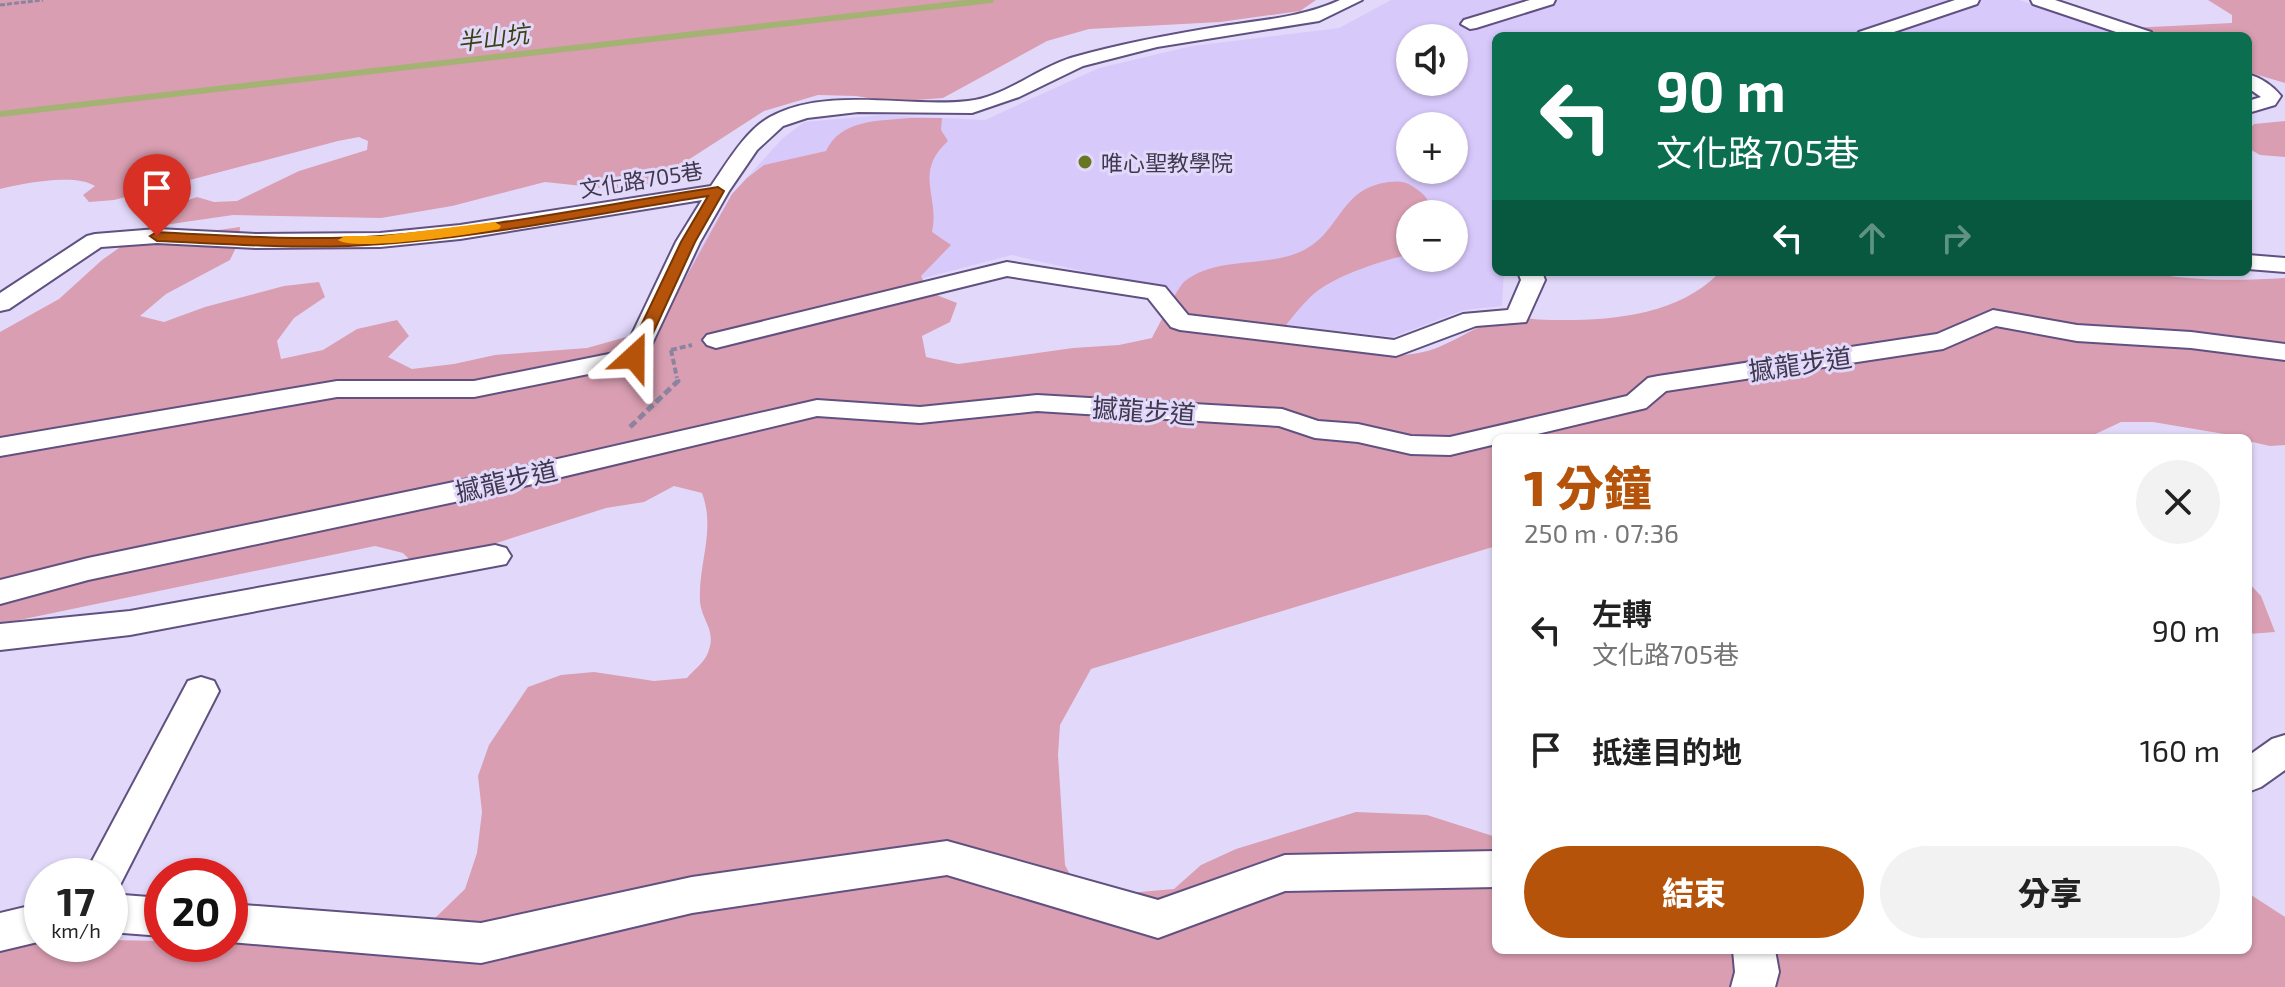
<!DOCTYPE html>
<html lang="zh-TW">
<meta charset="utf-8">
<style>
:root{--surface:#fff;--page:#f2f2f2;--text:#222;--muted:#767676;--accent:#b45309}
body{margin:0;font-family:"Exo 2","Noto Sans TC",sans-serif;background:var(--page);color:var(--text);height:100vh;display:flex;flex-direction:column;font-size:30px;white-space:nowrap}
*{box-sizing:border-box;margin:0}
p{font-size:26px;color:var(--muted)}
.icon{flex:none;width:44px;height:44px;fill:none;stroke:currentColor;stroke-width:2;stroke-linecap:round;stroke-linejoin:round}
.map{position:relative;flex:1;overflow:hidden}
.panel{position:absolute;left:1492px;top:434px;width:760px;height:520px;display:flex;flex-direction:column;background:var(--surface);border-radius:12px;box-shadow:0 2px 6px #0004}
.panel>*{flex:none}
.banner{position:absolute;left:1492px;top:32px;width:760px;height:244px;border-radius:12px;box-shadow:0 2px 6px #0004;background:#0b6e4f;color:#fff;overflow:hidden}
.buttons{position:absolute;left:1396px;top:24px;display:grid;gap:16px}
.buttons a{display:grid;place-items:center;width:72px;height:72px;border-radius:50%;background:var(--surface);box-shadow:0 2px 6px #0004;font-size:40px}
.speed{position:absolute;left:24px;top:858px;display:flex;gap:16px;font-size:40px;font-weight:700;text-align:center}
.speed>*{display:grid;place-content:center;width:104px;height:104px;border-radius:50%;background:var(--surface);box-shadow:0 2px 6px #0004;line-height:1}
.speed small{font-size:20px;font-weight:400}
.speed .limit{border:12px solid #d22;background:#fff;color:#111}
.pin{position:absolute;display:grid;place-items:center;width:68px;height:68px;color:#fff;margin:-82px -34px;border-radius:50% 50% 50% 0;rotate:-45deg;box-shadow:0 0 8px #0007}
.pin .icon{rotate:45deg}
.me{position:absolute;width:88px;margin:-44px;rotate:24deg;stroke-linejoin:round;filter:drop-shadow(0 0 6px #0008)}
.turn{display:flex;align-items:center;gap:28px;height:168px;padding:0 32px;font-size:36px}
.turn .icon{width:104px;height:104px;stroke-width:2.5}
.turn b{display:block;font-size:56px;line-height:68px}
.lanes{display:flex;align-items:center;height:76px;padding:0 32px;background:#0003;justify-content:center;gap:40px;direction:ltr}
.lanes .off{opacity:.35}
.round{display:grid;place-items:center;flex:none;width:84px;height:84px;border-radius:42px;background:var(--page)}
.overview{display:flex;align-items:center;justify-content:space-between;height:136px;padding:0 32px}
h1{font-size:48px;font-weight:800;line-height:60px;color:var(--accent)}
.primary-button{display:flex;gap:16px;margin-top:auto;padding:16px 32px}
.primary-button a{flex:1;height:92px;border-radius:48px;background:var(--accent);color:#fff;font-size:32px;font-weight:800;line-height:92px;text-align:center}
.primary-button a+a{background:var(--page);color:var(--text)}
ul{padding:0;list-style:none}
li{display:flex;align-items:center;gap:24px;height:120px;padding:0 32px}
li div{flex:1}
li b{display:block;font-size:30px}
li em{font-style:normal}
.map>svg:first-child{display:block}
.built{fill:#d8c9fb;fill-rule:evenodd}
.green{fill:#d99eb1}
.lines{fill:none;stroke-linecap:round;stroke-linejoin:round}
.stream{stroke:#a4b274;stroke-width:6}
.minor-casing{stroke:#605180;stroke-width:4}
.path-far2{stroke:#8c849f;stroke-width:3;stroke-dasharray:5 2;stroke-linecap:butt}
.path-far1{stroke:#8c849f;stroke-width:4;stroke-dasharray:6 3;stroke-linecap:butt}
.path{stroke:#8c849f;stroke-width:5;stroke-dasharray:8 4;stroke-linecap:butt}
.minor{fill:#fff;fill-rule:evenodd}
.route{fill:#b45309;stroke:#753606;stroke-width:2}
.slow{fill:#f59e0b}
.poi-dot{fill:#687622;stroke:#e2d9fa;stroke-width:3}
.labels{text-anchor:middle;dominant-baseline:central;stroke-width:6;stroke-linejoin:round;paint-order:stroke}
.far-poi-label{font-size:22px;fill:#3f384e;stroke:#e2d9fa;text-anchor:start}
.far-street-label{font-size:22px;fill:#3f384e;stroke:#e2d9fa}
.far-water-label{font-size:24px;font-style:italic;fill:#3a4213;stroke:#e2d9fa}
.street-label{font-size:26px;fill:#3f384e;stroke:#e2d9fa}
</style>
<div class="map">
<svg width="2285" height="987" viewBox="0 0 2285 987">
<rect width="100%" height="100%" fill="#e2d9fa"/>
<path class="built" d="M1391 0H2019L2131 36H1496V272H1504L1502 306 1464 310 1393 337 1189 314 1153 287 1012 255 732 328 661 340 677 287 732 194 782 139 804 122 883 115 985 120 1099 68 1192 46 1339 28ZM1410 38H1454V82H1410ZM1410 126H1454V170H1410ZM1410 214H1454V258H1410Z"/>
<path class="green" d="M0 0H1316L1300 11 1220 22 1089 29 1047 41 943 98 889 102 856 96 818 95 764 111 654 182 633 188 611 189 545 182 452 206 381 218 233 215 164 225 153 219 168 207 197 197 214 202 237 201 299 171 367 150 368 141 359 137 338 141 114 200 89 202 83 195 95 186C76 173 23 183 0 189Z
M2208 0H2285V83L2248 72V36H2147L2130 28 2232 23V15Z
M910 118H942L941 130 948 141C913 173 940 196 932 232L951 245 921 276 929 292 957 303 950 322 922 336 926 357 958 364 1073 348 1119 345 1152 338C1158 327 1178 286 1185 281 1217 256 1266 268 1302 251 1341 233 1339 188 1389 182 1399 181 1404 181 1412 186 1425 194 1429 199 1432 214H1410V254C1382 261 1339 274 1316 292 1305 301 1295 314 1286 325L1301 343C1340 348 1383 361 1423 352 1452 346 1479 321 1508 318 1522 317 1537 320 1551 320 1609 321 1676 316 1718 274L1716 272H2143C2190 281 2237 281 2285 278V445L2270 446 2248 441V438L2153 422H2121L2087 438H1496V546L1091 669 1060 725 1058 755 1065 865 1082 897 1174 889 1201 865 1236 849 1356 812 1427 815 1496 837V950H2248V893L2285 917V987H0V938H42V944H110V940L162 941V944H230L430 923 465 889 477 853 482 812 478 776 489 745 528 687 561 675 594 672 654 681 687 678C693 671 703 663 707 655 718 631 702 622 700 602 698 563 716 531 702 493L674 486 644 502 606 508 418 568 403 553 375 546 0 624V332L59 299 102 260 126 243 240 227 239 241 230 260 166 294 140 316 164 322 205 307 284 286 319 282 325 297 294 318 277 341 281 359 323 350 357 329 397 320 409 336 388 357 412 369 454 364 495 355 587 348 630 336 674 299 732 194 747 178 764 165 826 151C841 119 879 121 910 118Z
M2285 121V157L2260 155 2248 148V130L2254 124Z
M2248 582 2261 596 2275 632 2248 634Z"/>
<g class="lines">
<path class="stream" d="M0 114 991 0"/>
<defs>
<path id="minor" d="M1340 0H1362L1319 21 1157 47 1083 66 1019 97 972 113 858 112 807 118 783 126 757 150 729 191 700 242 643 363 474 397H337L0 456V438L337 381H474L624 351 676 242 702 200 460 239 380 247 256 248 157 243 101 247 9 309 0 311V293L87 236 95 234 157 229 256 234 380 233 460 225 711 186C727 163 745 131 770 117 828 86 907 108 968 101 1006 97 1038 67 1074 57 1123 43 1173 34 1223 26 1263 20 1303 17 1340 0Z
M1530 0H1555L1553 4 1476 28 1470 29 1461 24 1464 20Z
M1955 0H1979L1977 4 1882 36H1856L1859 32Z
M2031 0H2055L2151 32 2154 36H2128L2033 4Z
M2248 74C2261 78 2272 85 2281 96L2275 105 2248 113V101L2261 97 2248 88Z
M2248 255 2285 258V272L2248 269Z
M1007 262 1165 287 1188 315 1394 340 1463 314 1508 310 1521 280 1518 272H1542L1545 280 1526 322 1476 326 1396 356 1180 330 1171 327 1148 298 1007 276 716 348 707 345 703 340 707 335Z
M1993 310 2077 325 2191 332 2285 344V360L2191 348 2077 341 1996 326 1943 349 1666 391 1646 408 1521 438H1496V444L1450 455 1411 454 1358 442 1315 438 1279 426 1037 411 920 423 817 416 478 497 88 580 0 604V580L88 558 478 477 817 400 920 407 1037 395 1282 409 1318 421 1358 424 1411 436 1450 437 1627 396 1648 378 1658 376 1937 334Z
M495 545 506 548 511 556 506 564 130 635 0 650V624L130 611Z
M201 677 214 681 219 691 118 889 110 892V876H84L188 681Z
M2285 735V770L2261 787 2248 792V756L2272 739Z
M947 841 1158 900 1285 855 1496 851V887L1285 891 1158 938 947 875 692 913 481 963 230 942V904L481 923 692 877Z
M110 894 162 898V936L110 932Z
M42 903V941L0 951V913Z
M1733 950H1775L1779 972 1775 987H1731L1735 972Z"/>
</defs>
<use href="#minor" class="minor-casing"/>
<path class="path-far2" d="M0 5 43 0"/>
<path class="path-far1" d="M671 350 692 345
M671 350 677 378"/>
<path class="path" d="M630 427 678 381 677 376"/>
<use href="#minor" class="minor"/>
</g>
<path class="route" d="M718 187 724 191 695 242 642 357 634 362 626 357 681 242 708 196C600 213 491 236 382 244 308 250 231 244 157 241L150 236 157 232C231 236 307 241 381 236 494 228 606 204 718 187Z"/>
<path class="slow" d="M495 222 501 226 499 229C475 234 353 252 338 240L345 236H380Z"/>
<circle class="poi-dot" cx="1085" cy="162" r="8"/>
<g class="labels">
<g class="far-poi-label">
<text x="1101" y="162">唯心聖教學院</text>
</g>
<g class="far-street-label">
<text transform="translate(641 179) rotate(-9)">文化路705巷</text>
</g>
<g class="far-water-label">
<text transform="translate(493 37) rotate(-7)">半山坑</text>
</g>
<g class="street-label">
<text transform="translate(1800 363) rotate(-8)">撼龍步道</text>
<text transform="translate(1144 410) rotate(4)">撼龍步道</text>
<text transform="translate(506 480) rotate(-13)">撼龍步道</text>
</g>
</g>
</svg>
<div class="buttons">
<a><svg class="icon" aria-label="sound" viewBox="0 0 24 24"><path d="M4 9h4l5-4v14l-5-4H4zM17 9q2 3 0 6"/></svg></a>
<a>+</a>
<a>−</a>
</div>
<div class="speed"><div>17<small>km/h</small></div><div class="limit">20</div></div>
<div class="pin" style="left:157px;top:236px;background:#d93025"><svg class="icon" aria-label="arrive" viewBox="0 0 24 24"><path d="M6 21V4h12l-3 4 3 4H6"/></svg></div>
<svg class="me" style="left:634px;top:357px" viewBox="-20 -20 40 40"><path d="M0-17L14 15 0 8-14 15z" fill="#b45309" stroke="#fff" stroke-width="4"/></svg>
<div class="banner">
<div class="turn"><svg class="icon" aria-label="left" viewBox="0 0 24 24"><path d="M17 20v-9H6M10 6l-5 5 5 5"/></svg><div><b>90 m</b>文化路705巷</div></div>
<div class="lanes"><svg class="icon" aria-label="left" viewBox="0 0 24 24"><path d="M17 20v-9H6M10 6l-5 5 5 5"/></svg><svg class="icon off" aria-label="ahead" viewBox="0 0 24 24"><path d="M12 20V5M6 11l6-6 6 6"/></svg><svg class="icon off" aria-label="right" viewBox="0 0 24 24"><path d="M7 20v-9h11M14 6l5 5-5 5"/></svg></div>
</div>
<section class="panel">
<div class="overview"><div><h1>1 分鐘</h1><p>250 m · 07:36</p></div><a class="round"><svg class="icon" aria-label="close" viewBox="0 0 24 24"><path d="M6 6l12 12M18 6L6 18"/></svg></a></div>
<ul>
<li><svg class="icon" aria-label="left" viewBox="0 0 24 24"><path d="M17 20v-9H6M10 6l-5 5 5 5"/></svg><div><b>左轉</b><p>文化路705巷</p></div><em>90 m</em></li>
<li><svg class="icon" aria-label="arrive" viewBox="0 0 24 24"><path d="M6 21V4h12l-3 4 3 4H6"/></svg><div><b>抵達目的地</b></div><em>160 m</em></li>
</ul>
<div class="primary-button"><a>結束</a><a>分享</a></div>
</section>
</div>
